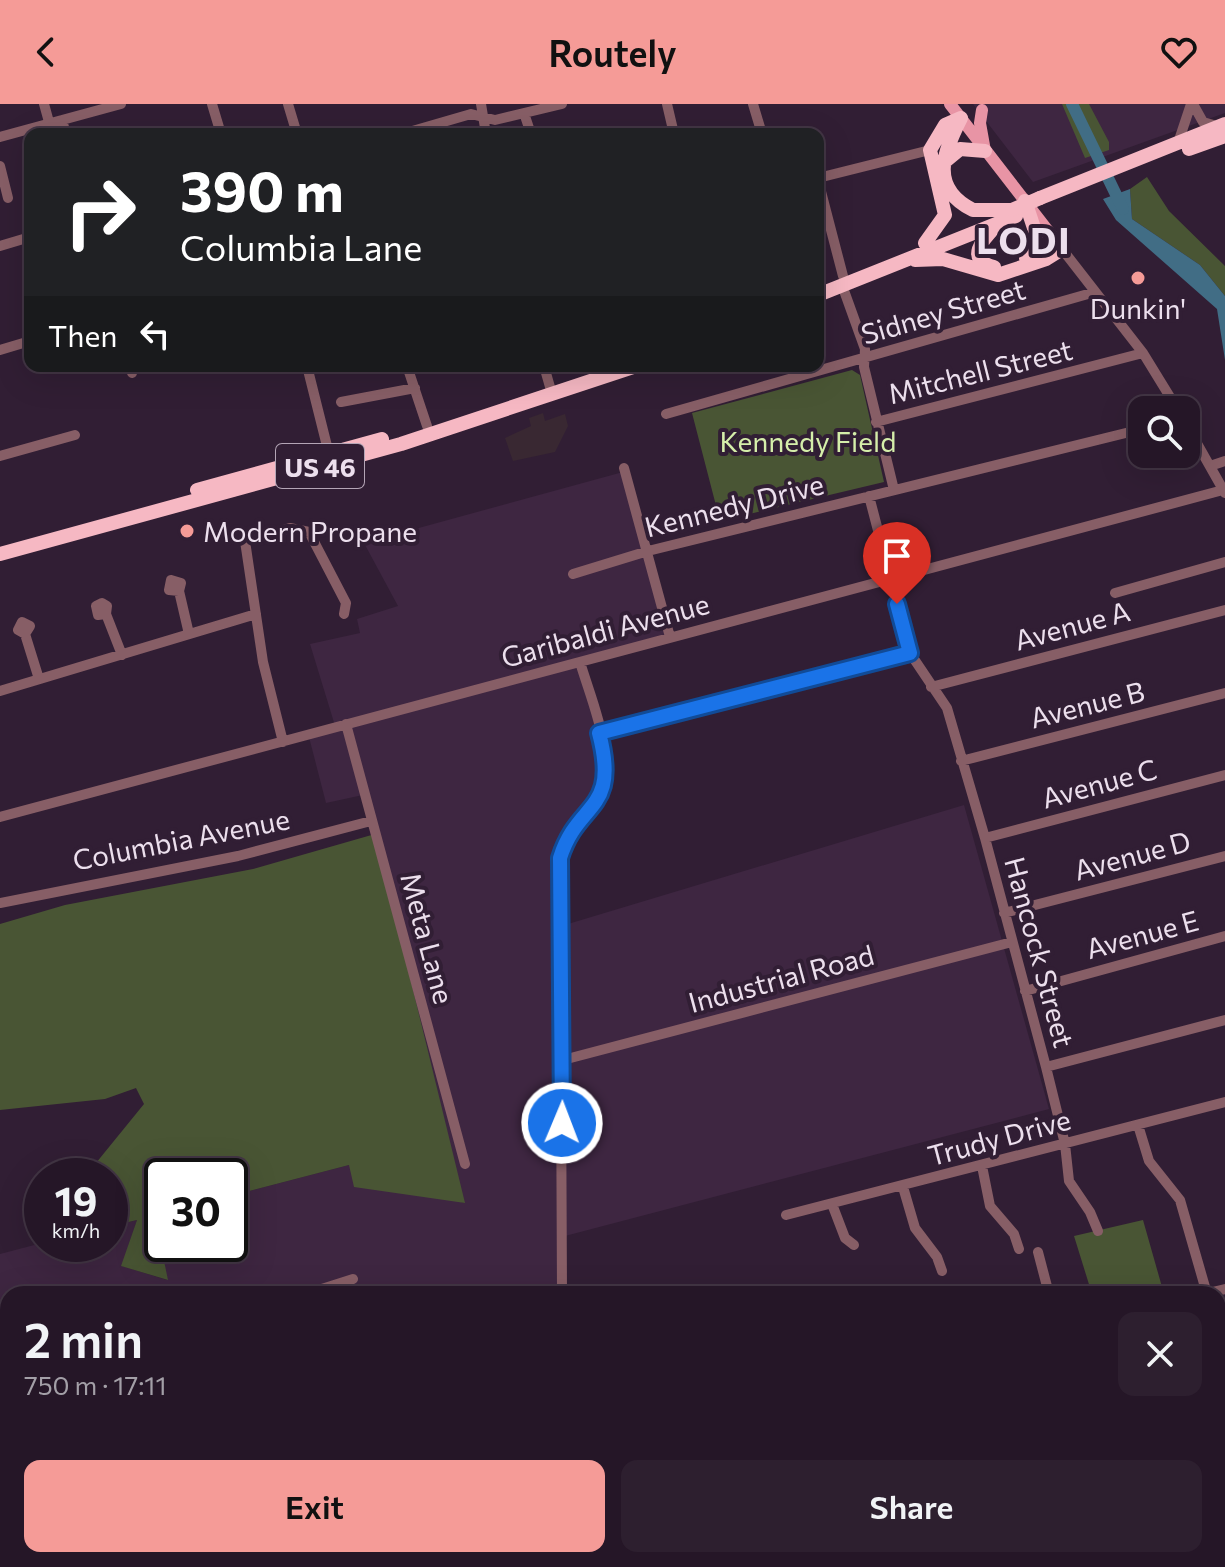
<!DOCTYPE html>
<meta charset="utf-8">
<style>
:root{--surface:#251627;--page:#2d1f2f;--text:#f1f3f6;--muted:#a39fa7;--line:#423544;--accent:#f59b97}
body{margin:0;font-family:Commissioner,sans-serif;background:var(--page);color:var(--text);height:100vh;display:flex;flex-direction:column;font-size:30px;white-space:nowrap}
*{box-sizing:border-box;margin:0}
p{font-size:26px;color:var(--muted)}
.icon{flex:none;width:44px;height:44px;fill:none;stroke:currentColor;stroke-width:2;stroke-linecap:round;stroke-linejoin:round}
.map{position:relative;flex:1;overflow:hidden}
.details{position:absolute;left:0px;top:1182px;width:1226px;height:282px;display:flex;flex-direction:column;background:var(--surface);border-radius:24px 24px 0 0;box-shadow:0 8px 32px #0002,0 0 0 2px var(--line)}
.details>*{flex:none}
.hud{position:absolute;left:24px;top:24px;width:800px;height:244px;border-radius:16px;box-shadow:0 8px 32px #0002,0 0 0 2px var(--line);background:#202124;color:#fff;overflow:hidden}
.buttons{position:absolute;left:1128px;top:292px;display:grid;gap:16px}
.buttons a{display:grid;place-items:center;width:72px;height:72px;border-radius:16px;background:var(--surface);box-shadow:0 8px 32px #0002,0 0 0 2px var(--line);font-size:40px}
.speed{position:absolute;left:24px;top:1054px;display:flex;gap:16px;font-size:40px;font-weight:700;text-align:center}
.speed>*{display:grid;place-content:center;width:104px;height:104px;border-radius:50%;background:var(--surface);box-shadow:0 8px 32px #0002,0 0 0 2px var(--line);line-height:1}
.speed small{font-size:20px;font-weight:400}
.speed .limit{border:4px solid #111;border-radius:12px;background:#fff;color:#111}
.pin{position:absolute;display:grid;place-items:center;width:68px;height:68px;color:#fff;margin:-82px -34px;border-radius:50% 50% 50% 0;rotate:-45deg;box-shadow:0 0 8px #0007}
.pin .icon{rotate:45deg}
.me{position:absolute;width:88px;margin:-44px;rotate:1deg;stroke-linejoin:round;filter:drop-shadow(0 0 6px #0008)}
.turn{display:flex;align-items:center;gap:28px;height:168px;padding:0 24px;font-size:36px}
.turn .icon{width:104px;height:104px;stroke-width:2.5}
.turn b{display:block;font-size:56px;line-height:68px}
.then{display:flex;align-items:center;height:76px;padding:0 24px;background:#0003;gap:16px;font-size:30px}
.round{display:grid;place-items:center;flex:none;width:84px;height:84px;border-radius:16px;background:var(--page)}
.summary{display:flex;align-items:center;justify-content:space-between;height:136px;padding:0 24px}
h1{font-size:48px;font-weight:600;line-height:60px}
.action{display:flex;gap:16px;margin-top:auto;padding:16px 24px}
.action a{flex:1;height:92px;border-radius:16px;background:var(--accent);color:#111;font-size:32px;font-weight:600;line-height:92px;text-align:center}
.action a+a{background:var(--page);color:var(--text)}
header{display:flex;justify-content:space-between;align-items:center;height:104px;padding:0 24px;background:var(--accent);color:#111;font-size:36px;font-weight:600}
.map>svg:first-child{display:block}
.commercial{fill:#392832}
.built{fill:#3e2641}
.green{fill:#495534}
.water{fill:#416d85}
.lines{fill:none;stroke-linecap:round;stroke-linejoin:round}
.river{stroke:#416d85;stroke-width:12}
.minor{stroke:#875e66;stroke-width:10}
.major{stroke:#e894a5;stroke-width:12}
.highway{stroke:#f6b8c3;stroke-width:14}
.highway-bridge{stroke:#f6b8c3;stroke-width:14}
.route-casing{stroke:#114b97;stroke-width:20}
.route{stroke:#1a73e8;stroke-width:14}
.poi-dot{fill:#f59b97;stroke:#311e34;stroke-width:3}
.labels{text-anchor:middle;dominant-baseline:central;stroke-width:8;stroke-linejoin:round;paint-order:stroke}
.shield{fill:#311e34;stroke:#b4a5b6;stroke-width:2}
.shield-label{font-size:26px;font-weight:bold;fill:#ecdfed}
.poi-label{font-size:28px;fill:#ecdfed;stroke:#311e34}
.street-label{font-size:28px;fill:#ecdfed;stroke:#311e34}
.park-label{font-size:28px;fill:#d5eeaa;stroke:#311e34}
.district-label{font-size:36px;font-weight:bold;letter-spacing:2px;fill:#ecdfed;stroke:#311e34}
</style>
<header><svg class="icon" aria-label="back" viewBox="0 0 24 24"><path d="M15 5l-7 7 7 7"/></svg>Routely<svg class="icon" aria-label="heart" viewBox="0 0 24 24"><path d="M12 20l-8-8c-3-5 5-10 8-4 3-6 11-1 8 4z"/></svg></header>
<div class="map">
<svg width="1225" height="1463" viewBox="0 0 1225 1463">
<rect width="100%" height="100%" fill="#311e34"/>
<path class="commercial" d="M543 309 545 317 565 310 568 322 555 348 513 357 505 334 531 322 529 314Z"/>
<path class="built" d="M973 0H1225V9L1033 78Z
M623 368 671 534 581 560 603 651 598 690 566 734 558 823 964 701 1049 1005 565 1132V1190H8V1234L0 1232V1150L42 1139 110 1140V1123L137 1116 122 1162 167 1176 154 1109 162 1107V1140H230V1092L349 1061 464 1099 363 691 326 699 309 633 336 625 310 540 360 529 357 515 398 502 364 439Z"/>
<path class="green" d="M1062 0H1089L1109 38V46L1085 54Z
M1147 73 1169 107 1225 162V192L1200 161 1132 115 1130 85Z
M852 266 860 271 884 378 720 417 692 309Z
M375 730 465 1099 354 1083 349 1061 230 1092V1072H162V1107L154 1109 168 1176 121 1162 137 1116 112 1122 110 1072H90L96 1059 144 1000 136 984 105 995 0 1006V820L65 801 253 765Z
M1143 1116 1164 1190H1092L1074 1132Z
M335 1456 553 1460V1463H359Z
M674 1456H930L843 1458 839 1463H704Z"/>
<path class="water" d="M1130 85 1132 115 1200 161 1225 192V256L1217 205 1116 116 1103 95Z"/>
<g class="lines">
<path class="river" d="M1072 0 1123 105"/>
<path class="minor" d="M44 0 49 18
M212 0 221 30
M288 0 297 30
M481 0 486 30
M667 0 674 30
M753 0 762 30
M1193 0 1203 18 1217 22
M524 9 531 30
M62 16 66 30
M402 30 471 10 495 16 562 0
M0 33 121 0
M1178 39 1191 0
M0 62 8 94
M818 74 930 46
M818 76 843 172
M0 142 30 133
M1062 145 1143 249 1178 306
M842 181 865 245 864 263 894 386
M0 246 30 237
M130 262 132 269
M307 262 329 350
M407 262 427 322
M544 262 550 283
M322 263 326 262
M341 298 415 284
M666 310 1095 188
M876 318 1143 249
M1186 320 1225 389
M0 352 75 331
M1210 362 1225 357
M624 364 670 533
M869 392 910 549 947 604 985 734 1046 963 1065 1040 1069 1077 1090 1108 1098 1127
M573 470 648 447 1142 325
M179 487 169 486 171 476 181 479 179 487 189 530
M1115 489 1225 458
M106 510 98 511 96 502 102 499 107 502 106 510 122 551
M25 530 30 522 22 518 18 526 25 530 39 575
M931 583 1225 506
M0 587 256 510
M346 620 465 1060
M599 629 910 549
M283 638 263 558 245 437 290 424 309 428 346 499 344 510
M961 657 1225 589
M0 713 1223 386
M985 734 1225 671
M0 799 238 752 371 717
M1004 809 1225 752
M1025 887 1225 832
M563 956 1012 838
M1046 963 1225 916
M1138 1021 1149 1057 1180 1096 1207 1190
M982 1062 990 1102 1014 1130 1019 1145
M903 1083 915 1124 937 1153 942 1167
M832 1100 845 1134 854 1141
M786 1111 1225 998
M1038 1148 1049 1190
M306 1190 353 1175
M562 1190 560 754C568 730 587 718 598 697 619 657 592 599 580 558
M1204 1190 1225 1185
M1218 1225 1225 1236
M2 1463 28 1456"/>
<path class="major" d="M950 0 1062 145
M982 6 980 19 985 47"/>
<path class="highway" d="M961 14C943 49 929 84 973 106H1012
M1189 45 1225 32
M943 59 960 45 985 47
M1040 94 1225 20
M1025 97 1036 130 1026 154
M925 139 945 111 930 46 945 21 961 14
M915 156 943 155 998 171 1046 155 1062 145
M994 163C965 156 982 136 996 122
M818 191 1016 112
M197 386 382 335
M0 450 401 340 636 262
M0 1244 8 1247
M0 1280 8 1283
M0 1295 8 1298
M0 1310 8 1312
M0 1326 8 1329
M0 1365 8 1368
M1218 1373 1225 1372
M0 1391 8 1392
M1218 1393H1225
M1218 1410H1225
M1218 1430H1225
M299 1456 322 1463
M633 1456 655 1463"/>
<path class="highway-bridge" d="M1012 106 1040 94"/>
</g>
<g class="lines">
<defs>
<path id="route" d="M562 1019 560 754C578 696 620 709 599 629L910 549 897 500"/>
</defs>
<use href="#route" class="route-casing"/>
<use href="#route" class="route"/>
</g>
<g class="poi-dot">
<circle cx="1138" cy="174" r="8"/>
<circle cx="187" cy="427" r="8"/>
</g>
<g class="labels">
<rect class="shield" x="276" y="340" width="88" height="44" rx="6"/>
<g class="shield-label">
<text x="320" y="362">US 46</text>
</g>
<g class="poi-label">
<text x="1138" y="204">Dunkin'</text>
<text x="203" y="427" text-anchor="start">Modern Propane</text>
</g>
<g class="street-label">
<text transform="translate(943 207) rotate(-16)">Sidney Street</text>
<text transform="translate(980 267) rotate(-14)">Mitchell Street</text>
<text transform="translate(734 401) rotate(-14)">Kennedy Drive</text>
<text transform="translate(1072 521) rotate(-15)">Avenue A</text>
<text transform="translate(605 526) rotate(-15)">Garibaldi Avenue</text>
<text transform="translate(1087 600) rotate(-14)">Avenue B</text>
<text transform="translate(1099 679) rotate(-15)">Avenue C</text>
<text transform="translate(181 735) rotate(-11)">Columbia Avenue</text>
<text transform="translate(1132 751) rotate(-15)">Avenue D</text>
<text transform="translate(1142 830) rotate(-15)">Avenue E</text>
<text transform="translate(428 834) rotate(75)">Meta Lane</text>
<text transform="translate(1040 848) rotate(75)">Hancock Street</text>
<text transform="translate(781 874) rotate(-15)">Industrial Road</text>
<text transform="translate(999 1033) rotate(-15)">Trudy Drive</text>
</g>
<g class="park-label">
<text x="808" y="337">Kennedy Field</text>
</g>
<g class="district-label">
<text x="1024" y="135">LODI</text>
</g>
</g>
</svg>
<div class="buttons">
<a><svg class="icon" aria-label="search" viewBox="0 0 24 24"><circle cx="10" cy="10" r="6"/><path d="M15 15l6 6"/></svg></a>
</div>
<div class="speed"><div>19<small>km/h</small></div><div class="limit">30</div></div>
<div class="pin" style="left:897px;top:500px;background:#d93025"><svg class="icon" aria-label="arrive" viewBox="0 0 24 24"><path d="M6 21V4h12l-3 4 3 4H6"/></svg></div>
<svg class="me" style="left:562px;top:1019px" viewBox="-20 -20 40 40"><circle r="17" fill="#1a73e8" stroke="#fff" stroke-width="3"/><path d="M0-11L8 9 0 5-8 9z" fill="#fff"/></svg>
<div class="hud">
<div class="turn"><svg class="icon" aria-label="right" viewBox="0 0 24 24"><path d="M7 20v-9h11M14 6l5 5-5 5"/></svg><div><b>390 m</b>Columbia Lane</div></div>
<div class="then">Then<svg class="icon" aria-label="left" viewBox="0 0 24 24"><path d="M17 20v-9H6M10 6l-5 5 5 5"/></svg></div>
</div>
<section class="details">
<div class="summary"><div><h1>2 min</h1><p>750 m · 17:11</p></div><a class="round"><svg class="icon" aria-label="close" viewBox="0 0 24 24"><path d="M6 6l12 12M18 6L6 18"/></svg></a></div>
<div class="action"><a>Exit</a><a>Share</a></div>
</section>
</div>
